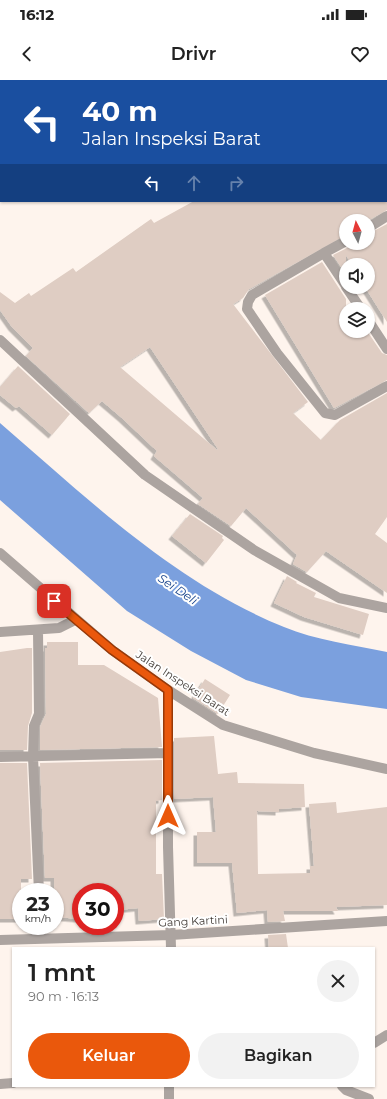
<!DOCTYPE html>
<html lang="id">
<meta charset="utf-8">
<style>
:root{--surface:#fff;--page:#f2f2f2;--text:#222;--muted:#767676;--accent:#ea580c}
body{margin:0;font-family:Montserrat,sans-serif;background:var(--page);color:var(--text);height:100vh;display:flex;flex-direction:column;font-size:15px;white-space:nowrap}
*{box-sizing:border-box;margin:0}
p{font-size:13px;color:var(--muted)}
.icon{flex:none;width:22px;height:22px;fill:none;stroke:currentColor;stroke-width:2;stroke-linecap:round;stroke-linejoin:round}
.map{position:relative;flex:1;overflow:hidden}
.sheet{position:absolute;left:12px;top:867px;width:363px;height:140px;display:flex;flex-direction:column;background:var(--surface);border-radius:0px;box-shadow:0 1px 3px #0004}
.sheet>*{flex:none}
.top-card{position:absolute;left:0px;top:0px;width:387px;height:122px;box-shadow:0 1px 3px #0004;background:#1a4fa0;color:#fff;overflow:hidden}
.needle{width:26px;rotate:354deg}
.tools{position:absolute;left:339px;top:134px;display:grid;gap:8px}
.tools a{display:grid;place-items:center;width:36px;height:36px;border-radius:50%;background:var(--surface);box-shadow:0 1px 3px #0004;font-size:20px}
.speed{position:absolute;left:12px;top:803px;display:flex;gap:8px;font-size:20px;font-weight:700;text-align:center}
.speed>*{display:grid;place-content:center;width:52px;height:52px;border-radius:50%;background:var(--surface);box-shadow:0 1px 3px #0004;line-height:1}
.speed small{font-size:10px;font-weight:400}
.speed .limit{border:6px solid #d22;background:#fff;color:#111}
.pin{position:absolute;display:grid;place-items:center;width:34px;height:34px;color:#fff;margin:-17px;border-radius:8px;box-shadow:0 2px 6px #0006}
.me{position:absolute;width:44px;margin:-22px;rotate:0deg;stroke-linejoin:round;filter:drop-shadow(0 0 3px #0008)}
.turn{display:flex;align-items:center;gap:14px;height:84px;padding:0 16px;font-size:18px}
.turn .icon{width:52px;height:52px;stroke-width:2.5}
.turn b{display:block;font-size:28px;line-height:34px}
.lanes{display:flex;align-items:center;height:38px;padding:0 16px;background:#0003;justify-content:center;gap:20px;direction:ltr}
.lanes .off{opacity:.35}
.round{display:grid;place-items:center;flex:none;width:42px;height:42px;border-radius:21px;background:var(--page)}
.headline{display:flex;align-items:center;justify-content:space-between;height:68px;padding:0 16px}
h1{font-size:24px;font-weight:600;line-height:30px}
.button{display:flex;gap:8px;margin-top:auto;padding:8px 16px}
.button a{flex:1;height:46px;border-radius:24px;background:var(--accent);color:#fff;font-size:16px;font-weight:600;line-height:46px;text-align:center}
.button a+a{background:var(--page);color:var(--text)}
.status{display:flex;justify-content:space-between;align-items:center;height:28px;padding:0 20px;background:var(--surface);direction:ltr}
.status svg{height:11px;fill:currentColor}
header{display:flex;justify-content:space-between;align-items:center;height:52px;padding:0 16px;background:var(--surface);font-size:18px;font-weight:600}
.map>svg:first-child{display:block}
.water{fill:#7ba0de}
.building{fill:#dfcdc3;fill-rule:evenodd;filter:url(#shadow)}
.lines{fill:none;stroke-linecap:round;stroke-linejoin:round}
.minor{stroke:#aca4a0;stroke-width:10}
.route-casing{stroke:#983908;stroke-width:10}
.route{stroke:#ea580c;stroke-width:7}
.labels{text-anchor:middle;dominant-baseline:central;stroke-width:4;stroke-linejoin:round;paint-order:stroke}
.street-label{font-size:11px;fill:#413b36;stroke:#fff}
.water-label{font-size:12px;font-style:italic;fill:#18448c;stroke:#fff}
</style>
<div class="status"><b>16:12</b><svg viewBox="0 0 49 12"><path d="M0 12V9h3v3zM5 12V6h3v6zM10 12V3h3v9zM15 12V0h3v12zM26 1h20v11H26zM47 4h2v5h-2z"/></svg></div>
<header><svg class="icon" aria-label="back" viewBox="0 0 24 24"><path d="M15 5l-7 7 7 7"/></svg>Drivr<svg class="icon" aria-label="heart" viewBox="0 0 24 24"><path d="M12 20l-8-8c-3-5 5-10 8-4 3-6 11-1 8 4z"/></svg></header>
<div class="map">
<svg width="387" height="1019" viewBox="0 0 387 1019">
<defs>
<filter id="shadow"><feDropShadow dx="-3.5" dy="3.5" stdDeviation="0" flood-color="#0004"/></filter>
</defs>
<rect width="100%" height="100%" fill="#fef4ed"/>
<path class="water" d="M0 343C88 419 175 503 284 547 315 560 354 565 387 572V629L301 617 246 600 191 571 127 531 0 420Z"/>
<path class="building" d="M194 121H387V130L367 141H346V155L249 209 243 218 233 224 308 322 293 333 321 360 340 340 387 313V437L375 454 387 463V513L326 471 307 492 293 484 297 475 246 428 231 446 198 424 203 418 154 376 157 371 122 338 102 321 89 333 26 276 33 268 12 247 0 230V212L15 223 29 213 31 216 73 188 76 192 151 139 154 143ZM150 267 218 369 217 370 120 287Z
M387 144V242L365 207H368V185H352L346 175V194L333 175 349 167 352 163H368V154Z
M322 182 346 219V251H367L382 273 387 275V300L334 328 265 215Z
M18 286 70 334 52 355 19 326 16 328 0 315V307Z
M190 434 223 456 222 458 224 460 206 483 172 456Z
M287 496 297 502 296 503 316 513 314 517 369 534 363 555 304 537 274 523Z
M47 562H78V585H104L158 618 162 667 40 670V647L46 634 45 568H47Z
M27 568H32V633L28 646 27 670H0V572Z
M205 599 230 615 218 634 193 618Z
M214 656 218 694 237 692 238 703 304 704 305 727 279 729V732L257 731 258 794 310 793V786H314L309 724 336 722 337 733 387 727V825L336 827 338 831H283L285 841 268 842 267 830 237 833 232 783H197V752H216L213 717 174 719V658Z
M162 680V720L156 721V794H162L164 839 139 841 138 828 118 830 115 812H81V839L55 837 54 798H45L40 683Z
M0 683H27L32 799H21V839H0Z
M286 854 288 868H269L268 855Z"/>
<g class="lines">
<path class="minor" d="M368 148 387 136
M324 173 346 161
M346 206 324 173 252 215 248 222 247 229 277 273 325 333 335 335 387 306
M346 207 361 229
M368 240 387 269
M0 260 145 395 254 470 339 518 387 528
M0 473 112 570 168 610 223 645 314 673 387 689
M38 551 39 634 34 646 33 677 39 812
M0 552 59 548 75 540
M168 610V767L171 868
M0 677 168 673
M40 846 41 859
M0 860 171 855 387 841
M374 963 387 955
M0 1004 13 1003
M169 1006V1019
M342 1006 346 1010 369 1019"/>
</g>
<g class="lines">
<defs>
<path id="route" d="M54 521 112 570 168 610V736"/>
</defs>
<use href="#route" class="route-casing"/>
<use href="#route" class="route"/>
</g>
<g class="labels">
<g class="street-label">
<text transform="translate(183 603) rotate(33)">Jalan Inspeksi Barat</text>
<text transform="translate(193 841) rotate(-3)">Gang Kartini</text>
</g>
<g class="water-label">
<text transform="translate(178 509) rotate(34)">Sei Deli</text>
</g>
</g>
</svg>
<div class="tools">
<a><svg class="needle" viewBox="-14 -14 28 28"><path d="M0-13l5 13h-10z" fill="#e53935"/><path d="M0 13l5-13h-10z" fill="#767676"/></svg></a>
<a><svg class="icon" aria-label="sound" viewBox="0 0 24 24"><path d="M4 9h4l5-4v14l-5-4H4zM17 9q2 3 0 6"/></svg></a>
<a><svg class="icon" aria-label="layers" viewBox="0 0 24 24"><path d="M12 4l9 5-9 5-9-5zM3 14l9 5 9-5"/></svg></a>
</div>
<div class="speed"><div>23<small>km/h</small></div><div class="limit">30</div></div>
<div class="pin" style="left:54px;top:521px;background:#d93025"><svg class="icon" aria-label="arrive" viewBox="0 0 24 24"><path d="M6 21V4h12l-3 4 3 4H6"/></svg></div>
<svg class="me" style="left:168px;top:736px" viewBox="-20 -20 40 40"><path d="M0-17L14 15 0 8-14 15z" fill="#ea580c" stroke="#fff" stroke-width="4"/></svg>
<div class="top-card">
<div class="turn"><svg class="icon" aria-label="left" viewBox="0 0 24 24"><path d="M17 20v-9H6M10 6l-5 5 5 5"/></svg><div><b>40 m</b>Jalan Inspeksi Barat</div></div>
<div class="lanes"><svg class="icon" aria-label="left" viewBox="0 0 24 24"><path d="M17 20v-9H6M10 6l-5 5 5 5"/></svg><svg class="icon off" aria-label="ahead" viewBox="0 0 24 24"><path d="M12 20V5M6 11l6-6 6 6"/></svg><svg class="icon off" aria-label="right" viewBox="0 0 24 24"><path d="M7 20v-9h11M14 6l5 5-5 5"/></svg></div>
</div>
<section class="sheet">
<div class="headline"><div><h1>1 mnt</h1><p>90 m · 16:13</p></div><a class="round"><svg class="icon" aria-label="close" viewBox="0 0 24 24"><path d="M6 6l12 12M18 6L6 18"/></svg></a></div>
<div class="button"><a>Keluar</a><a>Bagikan</a></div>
</section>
</div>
